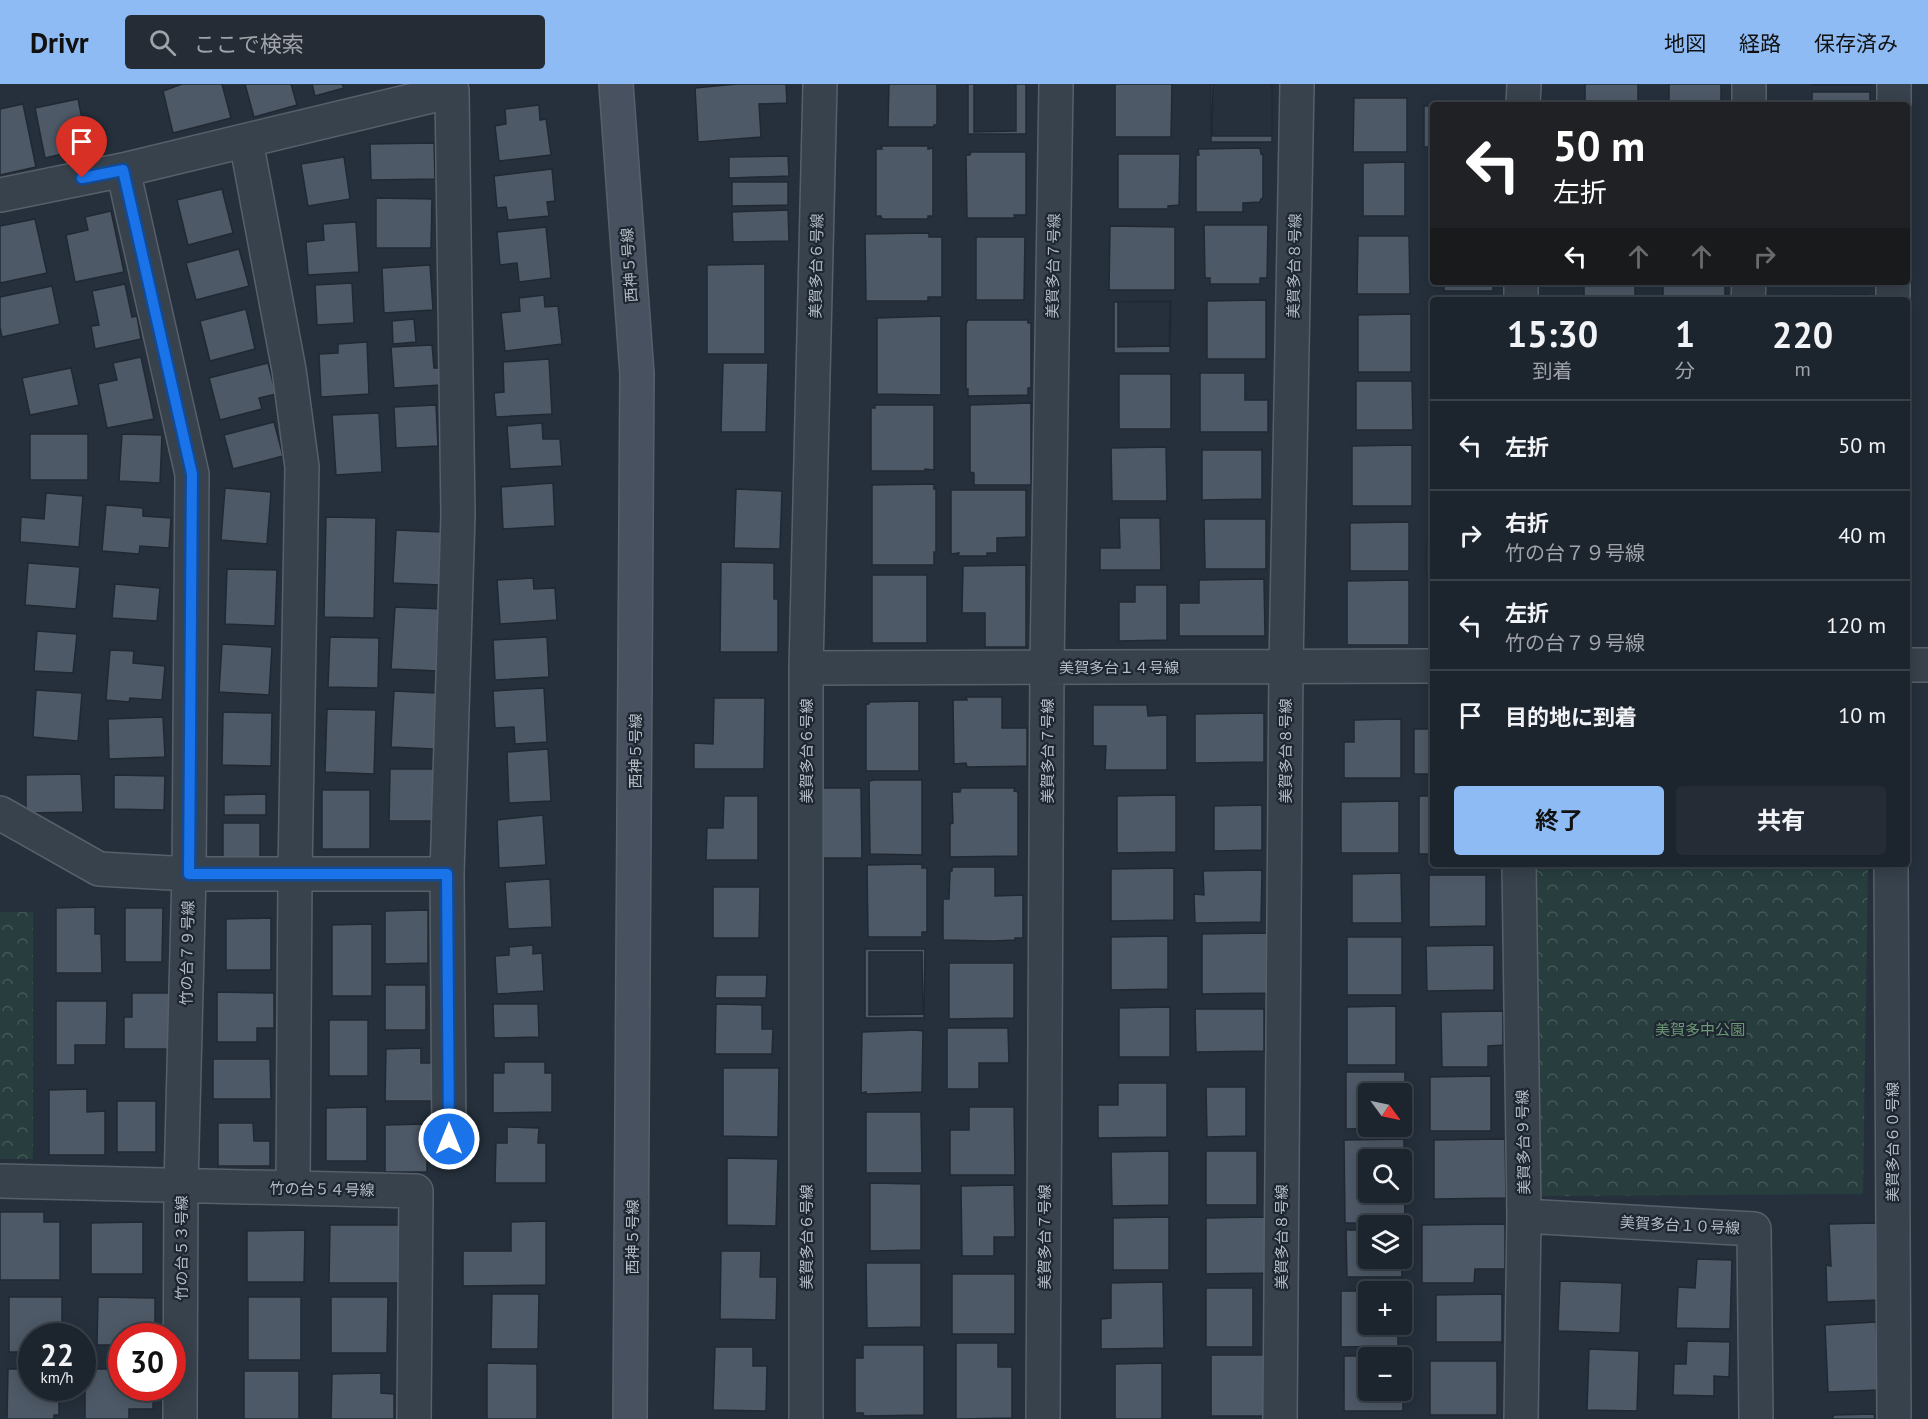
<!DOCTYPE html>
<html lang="ja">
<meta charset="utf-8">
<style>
:root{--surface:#1c242d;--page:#252c35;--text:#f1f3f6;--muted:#a0a4aa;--line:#3a4149;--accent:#8ebbf3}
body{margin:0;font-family:"PT Sans","Noto Sans JP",sans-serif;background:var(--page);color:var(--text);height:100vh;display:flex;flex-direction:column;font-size:22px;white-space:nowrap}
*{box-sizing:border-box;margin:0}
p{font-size:20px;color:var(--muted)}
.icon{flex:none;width:33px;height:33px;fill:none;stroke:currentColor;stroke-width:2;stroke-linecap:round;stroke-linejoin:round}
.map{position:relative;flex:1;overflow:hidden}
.sheet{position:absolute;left:1430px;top:213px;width:480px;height:570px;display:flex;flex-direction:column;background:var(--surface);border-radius:6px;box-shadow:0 3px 15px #0003,0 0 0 2px var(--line)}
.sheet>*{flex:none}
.banner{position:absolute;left:1430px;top:18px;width:480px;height:183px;border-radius:6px;box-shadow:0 3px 15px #0003,0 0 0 2px var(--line);background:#202124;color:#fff;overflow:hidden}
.needle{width:39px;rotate:123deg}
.controls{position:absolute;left:1358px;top:999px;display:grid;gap:12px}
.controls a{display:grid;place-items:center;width:54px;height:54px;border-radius:6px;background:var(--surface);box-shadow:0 3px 15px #0003,0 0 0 2px var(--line);font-size:30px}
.speed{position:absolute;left:18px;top:1239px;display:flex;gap:12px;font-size:30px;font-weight:700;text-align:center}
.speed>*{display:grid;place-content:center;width:78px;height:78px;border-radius:50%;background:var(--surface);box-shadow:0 3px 15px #0003,0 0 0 2px var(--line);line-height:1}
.speed small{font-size:15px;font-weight:400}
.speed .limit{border:9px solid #d22;background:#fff;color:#111}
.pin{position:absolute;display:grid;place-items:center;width:51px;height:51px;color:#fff;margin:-62px -26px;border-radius:50% 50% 50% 0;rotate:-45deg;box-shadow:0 0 6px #0007}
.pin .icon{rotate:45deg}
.me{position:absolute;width:66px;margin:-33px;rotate:0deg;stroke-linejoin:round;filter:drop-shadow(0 0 4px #0008)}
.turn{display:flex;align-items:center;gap:21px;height:126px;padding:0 24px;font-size:27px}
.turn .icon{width:78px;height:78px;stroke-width:2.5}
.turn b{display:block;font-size:42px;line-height:51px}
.lanes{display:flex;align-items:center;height:57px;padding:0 24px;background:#0003;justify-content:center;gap:30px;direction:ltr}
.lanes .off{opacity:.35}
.eta{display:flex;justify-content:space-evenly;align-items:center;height:102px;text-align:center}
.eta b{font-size:36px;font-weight:700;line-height:42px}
.primary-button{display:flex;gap:12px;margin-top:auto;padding:12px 24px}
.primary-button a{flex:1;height:69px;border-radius:6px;background:var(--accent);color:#111;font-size:24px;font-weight:700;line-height:69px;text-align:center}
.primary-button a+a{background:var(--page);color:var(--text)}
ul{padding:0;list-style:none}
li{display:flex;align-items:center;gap:18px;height:90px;padding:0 24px;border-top:2px solid var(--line)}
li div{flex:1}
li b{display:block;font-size:22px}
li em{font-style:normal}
header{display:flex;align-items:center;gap:36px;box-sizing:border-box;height:84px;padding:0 30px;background:var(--accent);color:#111}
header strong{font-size:28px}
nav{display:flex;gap:33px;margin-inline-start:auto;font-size:21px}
.search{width:420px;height:54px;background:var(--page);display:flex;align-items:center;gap:15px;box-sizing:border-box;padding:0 21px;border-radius:6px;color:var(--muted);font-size:22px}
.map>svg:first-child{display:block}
.park{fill:url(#park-crowns)}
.building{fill:#4e5967;stroke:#202933;stroke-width:1.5;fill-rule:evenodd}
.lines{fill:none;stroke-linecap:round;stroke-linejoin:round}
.street-casing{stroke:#57606a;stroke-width:36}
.secondary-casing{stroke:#57606a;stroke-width:36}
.street{stroke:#38424c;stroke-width:33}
.secondary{stroke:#47515f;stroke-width:33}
.route-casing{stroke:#114b97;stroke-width:15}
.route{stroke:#1a73e8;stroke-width:10}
.labels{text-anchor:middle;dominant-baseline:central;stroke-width:4.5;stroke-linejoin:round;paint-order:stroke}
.street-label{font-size:15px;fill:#b4bdc7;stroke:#1e2731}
.park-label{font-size:15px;fill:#6c9774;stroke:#1e2731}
</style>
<header>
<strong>Drivr</strong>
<div class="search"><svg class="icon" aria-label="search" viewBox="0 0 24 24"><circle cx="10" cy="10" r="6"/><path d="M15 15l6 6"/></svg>ここで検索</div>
<nav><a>地図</a><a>経路</a><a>保存済み</a></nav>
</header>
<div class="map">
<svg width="1928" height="1335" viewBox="0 0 1928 1335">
<defs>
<pattern id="park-crowns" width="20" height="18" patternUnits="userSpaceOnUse" patternTransform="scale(1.5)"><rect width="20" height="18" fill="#283e3e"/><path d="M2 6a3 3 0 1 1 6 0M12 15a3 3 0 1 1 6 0" fill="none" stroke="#455858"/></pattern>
</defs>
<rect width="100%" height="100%" fill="#25303c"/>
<path class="park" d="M1535 780H1868L1863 1110 1535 1112Z
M0 828H33V1075H0Z"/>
<path class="building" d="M182 0H222L231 34 173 49 163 7Z
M245 0H291L297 21 254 33Z
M312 0H342L344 4 315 12Z
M786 0 787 19 759 20 761 53 698 58 695 4 737 0Z
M889 0H937V41H934V43H888Z
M968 0H974V48L1016 47V0H1026V50H968Z
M1115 0H1172L1171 53H1115Z
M1211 0H1213L1212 52H1272V0V58H1211Z
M1585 0H1638V21H1585Z
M1669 0H1721V21H1669Z
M1812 0H1871V1H1812Z
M1812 8H1870V21H1812Z
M1354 14H1407V68H1353Z
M78 15 88 64 45 74 35 24Z
M23 20 36 83 0 91V25Z
M539 21 540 36 546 35 551 71 499 77 495 42 506 40 505 25Z
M1424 22H1432V63H1424Z
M434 59 435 95 371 96 370 60Z
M881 62H928V65L933 64V132H928V135H882L881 132H876V65H882Z
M1260 64 1261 70 1263 71V114L1261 115 1260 118 1243 119V128H1196V71H1199L1198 65Z
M971 68H1026V131H1014L1015 134H967L966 71H970Z
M1118 70H1180L1179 121 1168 122V125H1118Z
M788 72 789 92 729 94V73Z
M344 73 350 115 308 122 301 80Z
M1405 78V132H1363V79Z
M552 85 555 117 547 118 549 132 508 136 506 123 497 124 494 92Z
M732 98H788V121L732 122Z
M222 105 233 149 188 161 177 116Z
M376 114 432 115 431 164H376Z
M788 126 789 157 733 158 732 128Z
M111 127 124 188 75 198 66 151 88 146 85 133Z
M35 135 47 189 0 199V142Z
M356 138 359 188 308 191 306 158 324 156 323 140Z
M1204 141H1268L1267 194H1260V200H1210V194H1205Z
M1110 142 1175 143V206H1109Z
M546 143 551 194 519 198 517 179 500 181 497 148Z
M929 149V153H942V213H928V217H866L865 150Z
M1358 152H1409L1410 210H1357Z
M976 153H1025L1024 216H976Z
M239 165 249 202 196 216 186 179Z
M765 180V270H707V181Z
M430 181 433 226 384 229 382 184Z
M1444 198H1493V207H1444Z
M1584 198H1635V216H1584Z
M1663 198H1725V216H1663Z
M352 199 354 239 317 241 315 201Z
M125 200 132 233 137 232 141 255 95 265 91 242 99 241 92 207Z
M52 202 60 240 2 253 0 243V213Z
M544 211 545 223 558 222 562 260 505 267 501 229 520 227 519 214Z
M1867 211V216H1808V212Z
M1266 216V275H1207V217Z
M1171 217 1170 269H1114V218ZM1118 218H1170L1169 262 1118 263Z
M246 225 255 265 210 277 200 237Z
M1411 230V288H1358V231Z
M941 232V311L877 310V234Z
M414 235 416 258 393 260 392 237Z
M968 236H1028V239H1031V304H1028V311L968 312V305H966V240Z
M367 258 369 310 321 313 319 270 338 269V260Z
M432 261 434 284H439L440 301 394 304 391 263Z
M141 273 154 335 107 344 98 300 117 296 113 279Z
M549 275 552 330 496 333 494 309 504 308 503 278Z
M268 279 276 310 259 314 262 325 220 336 209 294Z
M723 279H768L766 348H721Z
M71 284 79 321 30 331 22 294Z
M1200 289H1245V316H1268V348H1200Z
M1119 290H1171V345H1119Z
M1356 297H1412L1413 346H1356Z
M1031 319V401H974V389L970 388V321Z
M436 321 438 362 396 364 394 323Z
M875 321H934V386L925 385V387H871V324H875Z
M379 329 382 388 336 391 332 331Z
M274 338 283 372 233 385 224 351Z
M542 339 543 355H560L562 382 510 385 507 342Z
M30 350H88V396H30Z
M122 350 162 351 160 399 119 397Z
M1412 361V422H1352V362Z
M1166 363 1167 417H1112L1111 364Z
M1202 366H1262V415L1202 416Z
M553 399 555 442 503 445 501 403Z
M934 400V405L936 404V468H934V481H872V401Z
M225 404 271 408 267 460 221 456Z
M736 405 782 407 780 465 734 464Z
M951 406H1026V453L997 454V469H987V472H958L959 469 951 470Z
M46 409 83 412 79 463 20 458 21 433 44 435Z
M106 421 143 424V432L171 434 169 464 140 462 139 470 102 467Z
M326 433 376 434 374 534 324 533Z
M1119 434H1160L1161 486H1100V464H1120Z
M1204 435H1266V485H1205Z
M1409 438V487H1350V439Z
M396 446 443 448 440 501 393 499Z
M1427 460H1432V490H1427Z
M721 478 774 479V515H778V568H720Z
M28 479 80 483 76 525 25 521Z
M1026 481V563H985V529H962L963 482Z
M227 485 277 486 275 542 225 540Z
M872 491H927V559H872Z
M533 494 534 505 555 504 557 536 500 540 497 496Z
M1264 495 1265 552H1179V519H1199V496Z
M1409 496V561H1347V497Z
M1430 499H1432V565H1430Z
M115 500 160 504 157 537 112 534Z
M1135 501H1167V556L1119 557V518H1135Z
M395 523 443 525 440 587 391 585Z
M37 547 77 550 73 589 34 587Z
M330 553 379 554 378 604 328 603Z
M547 553 549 593 495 596 493 556Z
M222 560 272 563 269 611 219 608Z
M110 566 134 567 133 579 165 582 162 616 130 614 129 618 106 616Z
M544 604 547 658 515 660 514 643 495 644 493 607Z
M36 606 82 609 78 657 33 653Z
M394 607 437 609 434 665 391 663Z
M966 613H1002V644H1027V682L967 683 966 679 954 680 953 616H967Z
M714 614H765L764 685H694V659L713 660Z
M919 617V687H866V620H869V618Z
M1093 621H1147L1148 632 1167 631V686H1105L1106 662H1093Z
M327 625 376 626 374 690 325 688Z
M223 628 272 629 271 682 222 681Z
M1264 629V678L1195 679V630Z
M163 633 165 673 109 675 108 635Z
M1401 635V694H1344V658H1354V636Z
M1414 645H1432V690H1414Z
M548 665 551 717 509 719 507 668Z
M390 685H437L436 737H389Z
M81 690 83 728 26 729V691Z
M114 691 165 692 164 726 114 725Z
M874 696H922V771L870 770 869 697Z
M823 704H861L862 774H823Z
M961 704H1015L1014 707 1018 708V772L950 773V740L953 739 952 708H960Z
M322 706H370V765H322Z
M266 710V731H224V711Z
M1176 711V768L1117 769V712Z
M724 712H758V776H706L707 744H723Z
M1419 712H1432V770H1419Z
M1399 717V769H1341V718Z
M1262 721V766L1214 767V722Z
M543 731 546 781 499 784 497 736Z
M223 739H260V774H223Z
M922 780V784H927V848H922V853H868L867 781Z
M952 783H995V812L1023 811V854H1015V856L993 857 943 856V815H949L950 787H952Z
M1174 784V836L1111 837V785Z
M1262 786 1261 838 1195 839 1194 810 1204 811 1203 787Z
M1401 789 1402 839H1352V790Z
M1429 791H1486V842L1429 843Z
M550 795 552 843 508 845 505 798Z
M713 803H760L759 854H713Z
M95 823V850H101L102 889H56V824Z
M125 824H163L162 878H125Z
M428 826V879L385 880V827Z
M271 834V886H226V835Z
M372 840V912H332V841Z
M1267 849V909L1202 910V850Z
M1168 852V905L1111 906V853Z
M1347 853H1402V911H1347Z
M533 861V870L542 869 544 907 497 910 495 872 509 871V863Z
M1494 861V906L1427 907 1426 862Z
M865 865H925L924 934H865ZM869 868H922L923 930 869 931Z
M949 879H1014V934L949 935Z
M716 891H767L766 914H715Z
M385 901H426V946H385Z
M217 908 274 909V944H257V958H217Z
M132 909H169V965H124V933H132Z
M56 917H107L106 961H75V981H56Z
M493 920H538L539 953 494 954Z
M716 920 762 921V945H773L772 970H715Z
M1396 922V981H1347V923Z
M1170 923V973H1119V924Z
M1195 925H1264V967L1196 968Z
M1503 927V961L1488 962V983H1442L1441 928Z
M329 936H368V992H329Z
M947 944H1008L1009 979H979V1005H947Z
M916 946 923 947 922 1008 866 1010V1008L861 1009 862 948Z
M421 964V979H434V1017H385L386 965Z
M213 975H270L271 1015H213Z
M504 978H545V989H552V1028L493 1029V989H504Z
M723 984H779L778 1053 723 1052Z
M1346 988H1405V1044L1346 1045ZM1368 1010H1401V1042H1368Z
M1491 992V1047H1430V993Z
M1118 999H1167V1053L1098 1054V1021H1118Z
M1206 1003H1246V1052L1207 1053Z
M87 1005V1028L105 1027V1071H49V1006Z
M117 1017H156V1068H117Z
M367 1023V1077H326V1024Z
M969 1023H1014L1015 1091H950V1046H969Z
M866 1028H921L922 1089H866Z
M218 1039H253L254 1057H270V1082H218Z
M427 1040V1088H385V1041Z
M507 1043 539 1044 538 1059H546V1099H495L496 1059H507Z
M1404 1055 1405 1139H1345L1344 1056ZM1368 1076H1401V1108H1368Z
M1505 1055 1506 1114 1434 1115V1056Z
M1169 1067V1121L1112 1122 1111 1068Z
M1206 1067H1257V1121H1206Z
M727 1074 778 1075 776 1142 727 1141Z
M870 1099 921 1100V1166L870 1167Z
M1014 1101 1015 1153H994V1172H962L961 1102Z
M0 1128H44V1138H60V1196H0Z
M1169 1133V1186H1113V1134Z
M1266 1133V1189L1206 1190V1134Z
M546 1137V1201L463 1202V1167H511V1138Z
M143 1138V1190H91V1139Z
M1876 1139 1880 1216 1827 1218 1826 1181 1831 1182 1829 1140Z
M1505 1140V1185H1475L1474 1199H1422V1141Z
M330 1141H401V1199H329Z
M305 1146 304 1198H247V1147Z
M1346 1146H1368V1174H1401V1146L1402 1193H1347Z
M721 1167H761L760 1193H777L776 1236 720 1235Z
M1697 1175 1732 1176 1730 1245 1676 1244 1678 1203 1695 1204Z
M866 1179H921V1243L867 1244Z
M952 1190H1015V1250H952Z
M1560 1197 1622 1199 1620 1249 1558 1247Z
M1163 1198 1164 1264 1101 1265V1235L1111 1234V1199Z
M1206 1204H1253V1263H1206Z
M1341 1207H1398L1368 1208V1240H1398V1262L1341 1263Z
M492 1210H539L538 1265H491Z
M1502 1210V1258H1436V1211Z
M9 1213H62V1252H32V1268H9Z
M98 1213 155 1214V1252H122V1261H97Z
M248 1213H301V1276H248Z
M331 1213H388L387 1269H331Z
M1876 1238 1879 1306 1828 1308 1825 1241Z
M1687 1257 1730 1258 1729 1293 1714 1292V1312L1673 1311 1674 1280H1686Z
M956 1259H998V1283H1012V1334L956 1335Z
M863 1261H924V1331L864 1332 863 1329H855V1274H863Z
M715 1263H753V1282H767L766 1327 713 1326Z
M1589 1265 1639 1267 1637 1327 1587 1326Z
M1211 1271H1265V1332H1211Z
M1344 1272H1403V1327H1344ZM1368 1274H1401V1306H1368Z
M1430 1277H1497V1331H1430Z
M487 1279 537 1280V1335H487Z
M1162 1279V1335H1115V1280Z
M8 1285H32V1304H59V1331H54V1335H7Z
M85 1285H122V1304H153V1325H129V1335H85Z
M244 1287H299V1335H244Z
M381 1289V1309L394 1310V1335H331L332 1290Z
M1874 1330 1875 1335H1833V1331Z"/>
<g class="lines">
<defs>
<path id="street" d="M1523 21 1524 0
M1749 21V0
M1894 21V0
M246 57 289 286 302 383 295 790 293 1104
M123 86 452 7 458 431 447 790 449 1055
M0 111 123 86 192 390 189 790 181 1101 180 1335
M1521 216V198
M1748 216 1749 198
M1893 216V198
M1906 581H1928
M806 584 1432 582
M0 729 99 785 189 790H447
M1519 780 1524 1132 1521 1335
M1891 780 1894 1335
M0 1097 416 1107 414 1335
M1524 1132 1754 1145 1756 1335
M806 1335V584L820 0
M1043 1335 1047 583 1056 0
M1280 1335 1286 583 1297 0"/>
<path id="secondary" d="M616 0 637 290 630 1335"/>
</defs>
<use href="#street" class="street-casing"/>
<use href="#secondary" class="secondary-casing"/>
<use href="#street" class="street"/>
<use href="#secondary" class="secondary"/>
</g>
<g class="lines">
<defs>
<path id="route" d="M82 94 123 86 192 390 189 790H447L449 1055"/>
</defs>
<use href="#route" class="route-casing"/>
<use href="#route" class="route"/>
</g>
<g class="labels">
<g class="street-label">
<text transform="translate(629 181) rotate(-94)">西神５号線</text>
<text transform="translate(816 182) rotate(-89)">美賀多台６号線</text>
<text transform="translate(1053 182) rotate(-89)">美賀多台７号線</text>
<text transform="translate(1294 182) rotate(-89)">美賀多台８号線</text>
<text x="1119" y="583">美賀多台１４号線</text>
<text transform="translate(635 667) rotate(-90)">西神５号線</text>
<text transform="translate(806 667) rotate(-90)">美賀多台６号線</text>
<text transform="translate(1047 667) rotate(-90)">美賀多台７号線</text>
<text transform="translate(1285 667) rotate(-90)">美賀多台８号線</text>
<text transform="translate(187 869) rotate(-89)">竹の台７９号線</text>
<text transform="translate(1523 1058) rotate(-91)">美賀多台９号線</text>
<text transform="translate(1892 1058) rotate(-90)">美賀多台６０号線</text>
<text transform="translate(322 1105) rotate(1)">竹の台５４号線</text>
<text transform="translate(1680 1141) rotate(3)">美賀多台１０号線</text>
<text transform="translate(632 1153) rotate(-90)">西神５号線</text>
<text transform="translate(806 1153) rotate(-90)">美賀多台６号線</text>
<text transform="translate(1044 1153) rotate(-90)">美賀多台７号線</text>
<text transform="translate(1281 1153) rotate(-90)">美賀多台８号線</text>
<text transform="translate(181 1164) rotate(-90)">竹の台５３号線</text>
</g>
<g class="park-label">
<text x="1700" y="945">美賀多中公園</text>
</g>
</g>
</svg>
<div class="controls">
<a><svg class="needle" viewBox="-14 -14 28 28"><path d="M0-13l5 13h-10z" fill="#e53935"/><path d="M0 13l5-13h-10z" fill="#a0a4aa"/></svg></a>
<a><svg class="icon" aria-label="search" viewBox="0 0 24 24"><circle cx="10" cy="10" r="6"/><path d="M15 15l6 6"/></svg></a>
<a><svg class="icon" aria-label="layers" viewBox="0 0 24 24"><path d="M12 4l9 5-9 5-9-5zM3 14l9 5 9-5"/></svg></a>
<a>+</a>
<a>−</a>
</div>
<div class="speed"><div>22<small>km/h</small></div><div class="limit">30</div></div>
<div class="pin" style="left:82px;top:94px;background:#d93025"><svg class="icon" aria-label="arrive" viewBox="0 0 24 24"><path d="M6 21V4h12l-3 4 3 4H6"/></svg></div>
<svg class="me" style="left:449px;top:1055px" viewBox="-20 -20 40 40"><circle r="17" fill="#1a73e8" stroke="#fff" stroke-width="3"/><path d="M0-11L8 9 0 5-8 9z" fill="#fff"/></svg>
<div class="banner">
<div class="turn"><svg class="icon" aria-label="left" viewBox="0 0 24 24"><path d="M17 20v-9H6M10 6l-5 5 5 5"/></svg><div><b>50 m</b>左折</div></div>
<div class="lanes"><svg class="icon" aria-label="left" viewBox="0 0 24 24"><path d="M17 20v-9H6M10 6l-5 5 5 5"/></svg><svg class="icon off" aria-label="ahead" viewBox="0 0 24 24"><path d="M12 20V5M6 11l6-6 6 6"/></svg><svg class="icon off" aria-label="ahead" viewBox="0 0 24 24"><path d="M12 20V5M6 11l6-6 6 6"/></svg><svg class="icon off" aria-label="right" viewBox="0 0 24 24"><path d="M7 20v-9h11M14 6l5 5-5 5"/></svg></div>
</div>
<section class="sheet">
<div class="eta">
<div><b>15:30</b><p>到着</p></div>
<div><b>1</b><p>分</p></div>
<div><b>220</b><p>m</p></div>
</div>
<ul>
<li><svg class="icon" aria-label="left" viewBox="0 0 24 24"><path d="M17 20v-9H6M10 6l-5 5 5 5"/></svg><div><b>左折</b></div><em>50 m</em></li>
<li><svg class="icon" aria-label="right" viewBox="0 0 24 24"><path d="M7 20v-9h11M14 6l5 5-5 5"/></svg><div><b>右折</b><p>竹の台７９号線</p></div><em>40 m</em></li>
<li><svg class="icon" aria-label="left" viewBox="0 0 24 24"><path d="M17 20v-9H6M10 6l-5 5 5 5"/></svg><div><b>左折</b><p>竹の台７９号線</p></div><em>120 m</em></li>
<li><svg class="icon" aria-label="arrive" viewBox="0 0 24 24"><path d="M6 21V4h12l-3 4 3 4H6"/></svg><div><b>目的地に到着</b></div><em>10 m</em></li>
</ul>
<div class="primary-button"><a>終了</a><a>共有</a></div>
</section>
</div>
